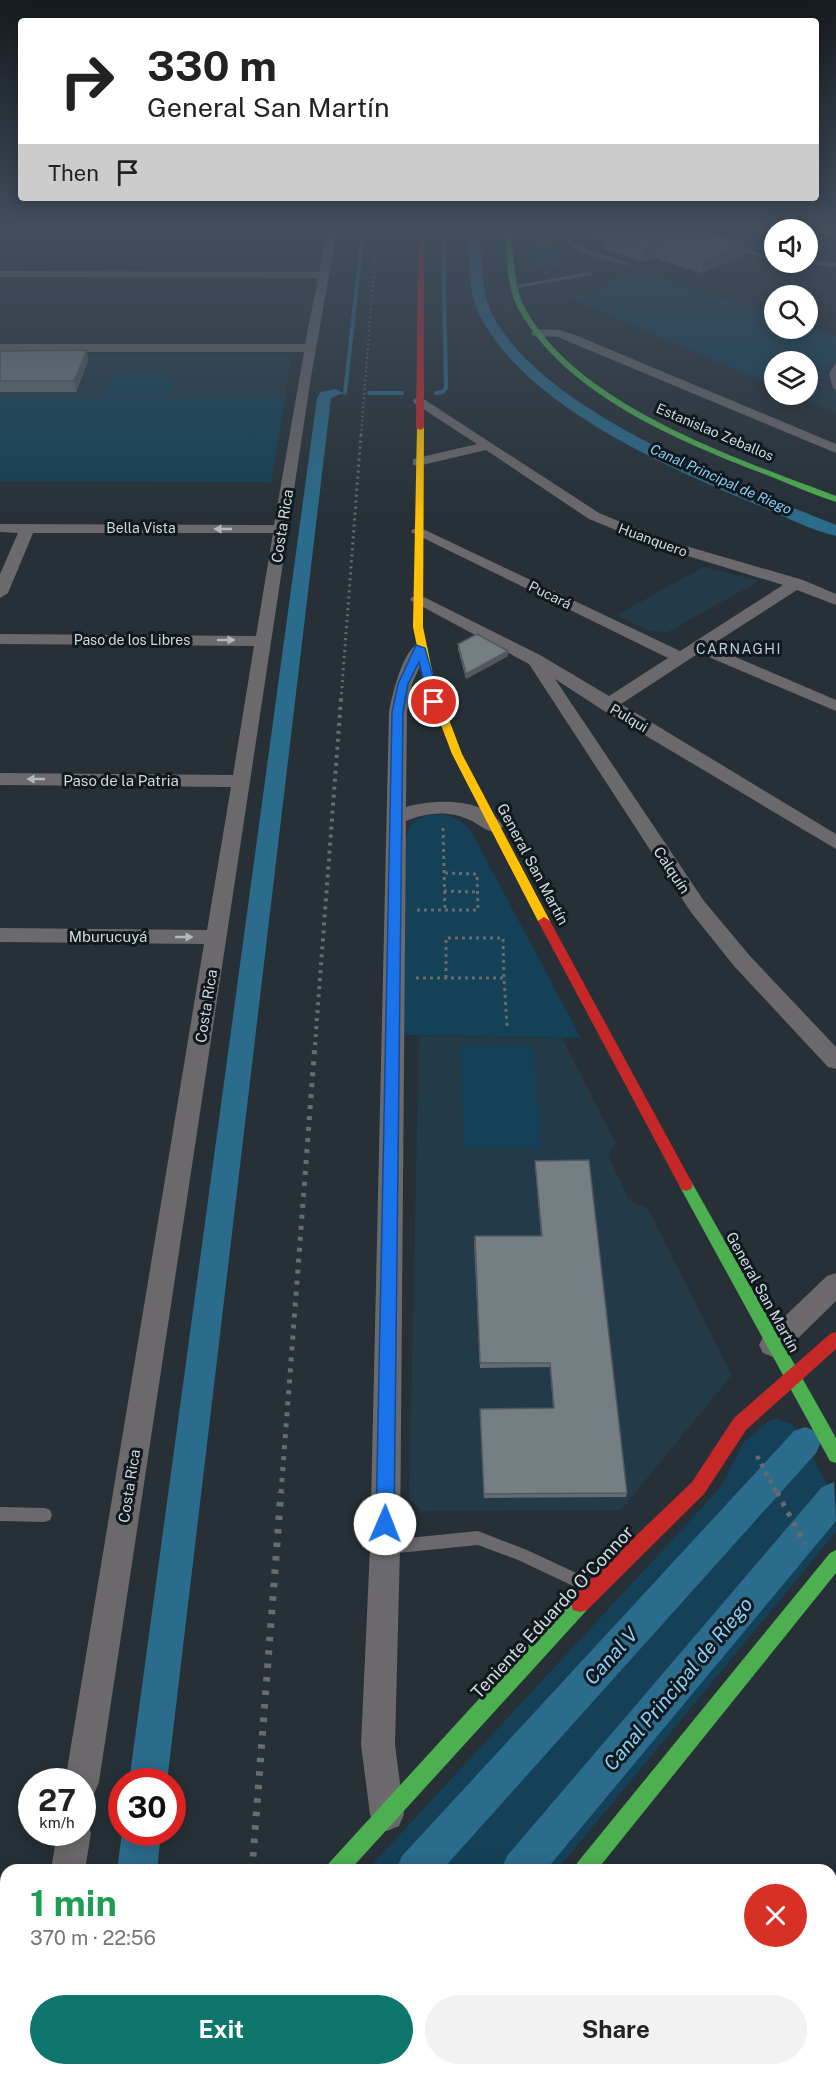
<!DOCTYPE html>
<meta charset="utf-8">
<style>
:root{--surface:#fff;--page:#f2f2f2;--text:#222;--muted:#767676;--accent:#0f766e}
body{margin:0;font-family:"Public Sans",sans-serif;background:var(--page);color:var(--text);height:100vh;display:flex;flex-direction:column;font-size:22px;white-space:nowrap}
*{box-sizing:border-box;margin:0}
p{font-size:20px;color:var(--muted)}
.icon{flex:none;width:33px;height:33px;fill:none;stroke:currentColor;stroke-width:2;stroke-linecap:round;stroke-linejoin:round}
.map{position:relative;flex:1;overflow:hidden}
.panel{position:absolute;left:0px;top:1864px;width:837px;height:212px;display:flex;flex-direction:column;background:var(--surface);border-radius:18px 18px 0 0;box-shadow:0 3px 15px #0003}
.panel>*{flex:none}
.top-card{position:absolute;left:18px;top:18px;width:801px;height:183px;border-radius:6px;box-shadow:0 3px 15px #0003;background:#fff;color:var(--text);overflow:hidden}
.tools{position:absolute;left:764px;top:219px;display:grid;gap:12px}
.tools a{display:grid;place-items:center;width:54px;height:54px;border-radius:50%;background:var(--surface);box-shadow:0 3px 15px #0003;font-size:30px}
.speed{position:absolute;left:18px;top:1768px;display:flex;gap:12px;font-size:30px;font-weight:700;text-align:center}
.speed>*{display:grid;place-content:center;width:78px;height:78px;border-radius:50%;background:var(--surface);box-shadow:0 3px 15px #0003;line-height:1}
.speed small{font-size:15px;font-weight:400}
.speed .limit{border:9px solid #d22;background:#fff;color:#111}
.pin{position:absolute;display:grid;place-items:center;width:51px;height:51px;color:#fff;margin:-26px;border:3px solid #fff;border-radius:50%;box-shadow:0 2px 6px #0007}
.me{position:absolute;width:66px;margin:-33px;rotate:1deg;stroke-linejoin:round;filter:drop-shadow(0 0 4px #0008)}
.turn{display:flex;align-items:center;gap:21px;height:126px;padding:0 30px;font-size:27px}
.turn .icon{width:78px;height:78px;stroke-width:2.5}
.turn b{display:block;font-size:42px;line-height:51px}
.then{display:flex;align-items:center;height:57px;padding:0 30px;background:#0003;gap:12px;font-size:22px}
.round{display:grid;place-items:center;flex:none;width:63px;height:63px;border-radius:32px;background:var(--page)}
.overview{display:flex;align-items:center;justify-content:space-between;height:102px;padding:0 30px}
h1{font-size:36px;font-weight:700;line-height:45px;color:#1e9e55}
.action{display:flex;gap:12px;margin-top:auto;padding:12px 30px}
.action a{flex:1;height:69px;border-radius:36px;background:var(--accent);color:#fff;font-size:24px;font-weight:700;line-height:69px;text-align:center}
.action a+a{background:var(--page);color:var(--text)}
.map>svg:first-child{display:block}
.built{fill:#233a48}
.green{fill:#144157}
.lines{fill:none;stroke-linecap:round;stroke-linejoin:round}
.stream{stroke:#2b6b8b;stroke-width:4}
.canal{fill:#2b6b8b;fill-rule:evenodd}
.path-far2{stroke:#686a6c;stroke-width:3;stroke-dasharray:3 4;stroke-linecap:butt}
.path-far1{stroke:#686a6c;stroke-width:4.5;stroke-dasharray:4 5;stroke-linecap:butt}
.path{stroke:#686a6c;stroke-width:5;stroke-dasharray:4.5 7;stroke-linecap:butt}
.lane{fill:#6b696b;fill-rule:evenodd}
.street{fill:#6b696b;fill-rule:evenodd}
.fast{fill:#4caf50;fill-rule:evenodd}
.slow{fill:#ffc107;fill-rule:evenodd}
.jam{fill:#c62828;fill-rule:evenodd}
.rail-far4{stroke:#676c6d;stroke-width:2;stroke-dasharray:1.5 3;stroke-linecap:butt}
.rail-far3{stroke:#676c6d;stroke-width:3;stroke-dasharray:2 4;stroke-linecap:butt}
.rail-far2{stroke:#676c6d;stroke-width:4;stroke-dasharray:3 5;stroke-linecap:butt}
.rail-far1{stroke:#676c6d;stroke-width:5;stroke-dasharray:4 7;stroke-linecap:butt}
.rail{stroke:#676c6d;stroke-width:7;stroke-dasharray:4.5 9;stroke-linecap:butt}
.wall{fill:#656c71}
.shaded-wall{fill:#52585c}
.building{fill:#757e83;stroke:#52585c;stroke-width:1.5}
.oneway{fill:#b0b7bd}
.route{fill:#1a73e8;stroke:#114b97;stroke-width:1.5}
.labels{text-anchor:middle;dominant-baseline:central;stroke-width:6;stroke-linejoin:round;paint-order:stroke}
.far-street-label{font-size:14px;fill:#ced9e0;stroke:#11191e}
.far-water-label{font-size:14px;font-style:italic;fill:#86d0f9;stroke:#11191e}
.far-neighbourhood-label{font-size:14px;letter-spacing:1.5px;fill:#b8cfdd;stroke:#11191e}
.street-label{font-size:15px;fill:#ced9e0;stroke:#11191e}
.near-street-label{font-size:18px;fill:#ced9e0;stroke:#11191e}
.near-water-label{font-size:20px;font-style:italic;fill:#86d0f9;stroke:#11191e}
</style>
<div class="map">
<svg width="836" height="2075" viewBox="0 0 836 2075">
<rect width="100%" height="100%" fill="#263036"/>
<path class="built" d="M0 354H282L291 357 285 398 0 397Z
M836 361V412L794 395 807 394V374Z
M703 567 759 581 668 632 649 631 617 615Z
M419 1036 562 1038 616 1144 608 1155 629 1200 648 1209 732 1375 621 1510 421 1511 409 1498Z"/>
<path class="green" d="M530 230H552L562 269 550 271 536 267Z
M640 271 774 315V328H807V326L836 336V361L807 374V362H774V386L570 298Z
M112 375H175L169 395H104Z
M0 397 285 398 271 482 0 481Z
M428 815C446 813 460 816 471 831L581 1038 404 1035 405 840 412 822Z
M461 1046H533L541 1148H464Z
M776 1419 792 1424 803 1437 836 1503V1532L557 1870H367L721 1487 744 1442 770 1420Z
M182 2070H392L388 2075H177Z"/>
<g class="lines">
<path class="stream" d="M345 393 363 230
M369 393H402
M436 393 443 392 446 388 443 230"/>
<path class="canal" d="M468 230H480C482 258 480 291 493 316 545 413 737 485 836 525V536C810 530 784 516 760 506 669 468 527 407 480 316 467 291 470 258 468 230Z
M336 389 343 393 331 398 167 1782H129L317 398 321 392Z
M805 1427 816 1431 821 1442 816 1453 442 1870H396L402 1856 794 1431Z
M834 1482 836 1521 546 1870H501L507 1856 822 1487Z
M122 1833H161L157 1870H117Z
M245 2070H296L294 2075H243Z
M330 2070H376L374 2075H328Z"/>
<path class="path-far2" d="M443 828 445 910
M444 891 477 892
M417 910H478L477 874 444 873
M416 978H504L507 1026
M446 978V938H503L504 978"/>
<path class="path-far1" d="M757 1456 777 1493"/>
<path class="path" d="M777 1492 805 1544"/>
<path class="lane" d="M559 230H564C578 255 608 253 631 264L626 265C601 258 573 255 559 230Z
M834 230H836V233L807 245V242Z
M732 245 774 257V261L730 247Z
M807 260 836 263V267L805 263Z
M590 272 592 275 515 288 512 286Z
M836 364V390L833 388 829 374 834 365Z
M0 1507 45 1508 50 1510 52 1515 50 1520 45 1522 0 1521Z
M478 1531 527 1550 589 1579 591 1584 589 1589 584 1591 518 1560 478 1545 388 1554 383 1552 381 1547 383 1542 388 1540Z"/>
<path class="street" d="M0 230H6L0 235Z
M327 230H337L311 377 99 1782 94 1794 82 1799V1782H65L204 944 0 942V928L207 930 231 787 0 785V773L233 775 254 646 0 644V634L256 636 273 533H33L8 593 0 598V574L18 533 0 532V524L274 525 304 352H0V344H305L318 278 0 277V271L319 272Z
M537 329 560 330 580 337 836 444V453L572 343 558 337 533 336 531 333Z
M419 396 599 513 665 540 803 580 836 594V605L797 590 710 646 836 700V711L699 653 621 704 836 834V849L601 709 555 679 704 901 750 956 836 1047V1069L828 1067 734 966 690 911 529 664 410 600 412 597H424L540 655 609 696 668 658 411 532 413 529H423L680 651 783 585 655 546 589 519 486 450 418 466 413 465V459L477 444 414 403 413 400Z
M420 643 428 648 412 684 407 712 406 807C435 799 484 797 503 826L500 830 493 832C485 830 479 825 472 821 450 810 428 812 406 821L400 1548 395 1745 404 1814 399 1826 387 1831 375 1826 370 1814 361 1745 370 1548 389 712C392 696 403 647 420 643Z
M836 1273V1301L783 1353 773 1357 763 1353 759 1345 763 1337 827 1276Z
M82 1819 86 1821 91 1833 85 1870H51L57 1833H82Z
M17 2070H55L54 2075H16Z"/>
<path class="fast" d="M505 230H511C514 256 513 287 526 310 579 406 738 459 836 496V502C811 494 788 483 764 474 678 441 565 394 519 310 506 287 507 256 505 230Z
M686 1179 691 1181 836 1438V1463L830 1461 681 1189 679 1185 681 1181Z
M836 1550V1573L597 1870H574L577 1863 830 1553Z
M580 1594 587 1596 589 1603 587 1610 350 1870H326L329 1863 573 1596Z
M132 2070H157L155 2075H130Z"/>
<path class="slow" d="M417 426 424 428 423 627 434 680 462 754 550 921 544 925 538 921 452 754 424 680 413 627Z"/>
<path class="jam" d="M418 230H424V428L420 430 416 428Z
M544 917 550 921 691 1181 693 1185 691 1189 686 1191 681 1189 538 921Z
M836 1332V1349L746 1430 704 1494 587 1610 580 1612 573 1610 571 1603 573 1596 692 1482 734 1418 830 1334Z
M409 2070H433L431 2075H407Z"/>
<path class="rail-far4" d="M361 435 377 230"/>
<path class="rail-far3" d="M341 700 361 434"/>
<path class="rail-far2" d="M315 1045 341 699"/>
<path class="rail-far1" d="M281 1493 315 1044"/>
<path class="rail" d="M252 1870 281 1492
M235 2075 236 2070"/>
</g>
<path class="wall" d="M580 230H703L743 255 702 273 655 258 644 262 605 249 606 243 580 235Z
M0 351 88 361 76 392H0Z
M458 644 508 651V656L466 679 458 649Z
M535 1161 627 1493 626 1497 484 1498 480 1413 553 1408 550 1367 480 1368 474 1241 541 1236 535 1165Z"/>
<path class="shaded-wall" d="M745 243 743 255 702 273 704 260Z
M657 245 655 258 644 262 645 249Z
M87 350 88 361 76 392 74 381Z
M508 651V656L466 679V674Z"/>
<path class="building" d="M605 230H703L745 243 704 260 657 245 645 249 606 236 615 233Z
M87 350 74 381H0V351Z
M477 634 508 651 466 674 458 644Z
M589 1160 627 1493 484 1494 480 1409 554 1408 550 1363H480L475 1236H542L535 1161Z"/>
<defs><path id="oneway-solid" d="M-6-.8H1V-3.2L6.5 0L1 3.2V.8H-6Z" transform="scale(1.5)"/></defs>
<g class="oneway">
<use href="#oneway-solid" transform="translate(223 529) rotate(-180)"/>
<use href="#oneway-solid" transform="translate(226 640)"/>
<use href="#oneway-solid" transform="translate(36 779) rotate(-180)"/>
<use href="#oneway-solid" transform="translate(184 937)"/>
</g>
<linearGradient id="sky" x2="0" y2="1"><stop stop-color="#151a1e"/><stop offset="0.44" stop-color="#414e5d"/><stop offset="1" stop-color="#414e5d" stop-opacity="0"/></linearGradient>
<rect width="836" height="521" fill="url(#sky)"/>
<path class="route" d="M416 645 425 648 440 702 434 706 429 702 419 662 408 684 403 712 394 1524 391 1531 385 1533 379 1531 376 1524 392 712 398 684Z"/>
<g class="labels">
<g class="far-street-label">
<text transform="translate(715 432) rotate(23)">Estanislao Zeballos</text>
<text x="141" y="528">Bella Vista</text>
<text transform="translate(653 540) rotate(20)">Huanquero</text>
<text transform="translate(550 595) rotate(26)">Pucará</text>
<text x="132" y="640">Paso de los Libres</text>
<text transform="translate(629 718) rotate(31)">Pulqui</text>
</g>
<g class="far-water-label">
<text transform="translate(721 479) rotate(24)">Canal Principal de Riego</text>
</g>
<g class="far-neighbourhood-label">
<text x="739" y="649">CARNAGHI</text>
</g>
<g class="street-label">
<text transform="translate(282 526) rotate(-81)">Costa Rica</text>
<text x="121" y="780">Paso de la Patria</text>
<text transform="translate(533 864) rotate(62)">General San Martín</text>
<text transform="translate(672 870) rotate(56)">Calquín</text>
<text x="108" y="936">Mburucuyá</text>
<text transform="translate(206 1006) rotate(-81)">Costa Rica</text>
<text transform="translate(763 1292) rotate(61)">General San Martín</text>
<text transform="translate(129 1486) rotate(-81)">Costa Rica</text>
</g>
<g class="near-street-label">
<text transform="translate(552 1612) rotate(-47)">Teniente Eduardo O'Connor</text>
</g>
<g class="near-water-label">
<text transform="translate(611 1656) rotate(-48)">Canal V</text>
<text transform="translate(678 1684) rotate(-50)">Canal Principal de Riego</text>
</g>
</g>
</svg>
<div class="tools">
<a><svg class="icon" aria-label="sound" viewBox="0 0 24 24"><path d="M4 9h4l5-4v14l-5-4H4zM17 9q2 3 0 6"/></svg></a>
<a><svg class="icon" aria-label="search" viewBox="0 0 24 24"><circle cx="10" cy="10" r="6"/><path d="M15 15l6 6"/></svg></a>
<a><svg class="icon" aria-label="layers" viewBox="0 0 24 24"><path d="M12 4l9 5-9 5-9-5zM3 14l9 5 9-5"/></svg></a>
</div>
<div class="speed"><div>27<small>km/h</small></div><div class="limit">30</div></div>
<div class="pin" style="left:434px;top:702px;background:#d93025"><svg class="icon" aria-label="arrive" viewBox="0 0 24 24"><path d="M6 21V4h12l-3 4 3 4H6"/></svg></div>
<svg class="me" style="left:385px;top:1524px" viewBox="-20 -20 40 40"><circle r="19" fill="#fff"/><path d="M0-13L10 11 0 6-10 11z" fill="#1a73e8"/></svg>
<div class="top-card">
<div class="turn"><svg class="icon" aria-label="right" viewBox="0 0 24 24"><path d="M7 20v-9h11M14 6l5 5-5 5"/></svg><div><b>330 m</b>General San Martín</div></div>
<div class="then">Then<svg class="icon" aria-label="arrive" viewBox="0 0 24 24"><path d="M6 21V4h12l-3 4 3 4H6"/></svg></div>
</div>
<section class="panel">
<div class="overview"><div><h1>1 min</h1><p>370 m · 22:56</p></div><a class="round" style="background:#d93025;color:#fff"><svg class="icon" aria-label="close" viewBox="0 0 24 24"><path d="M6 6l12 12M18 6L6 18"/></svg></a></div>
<div class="action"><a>Exit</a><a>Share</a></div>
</section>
</div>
